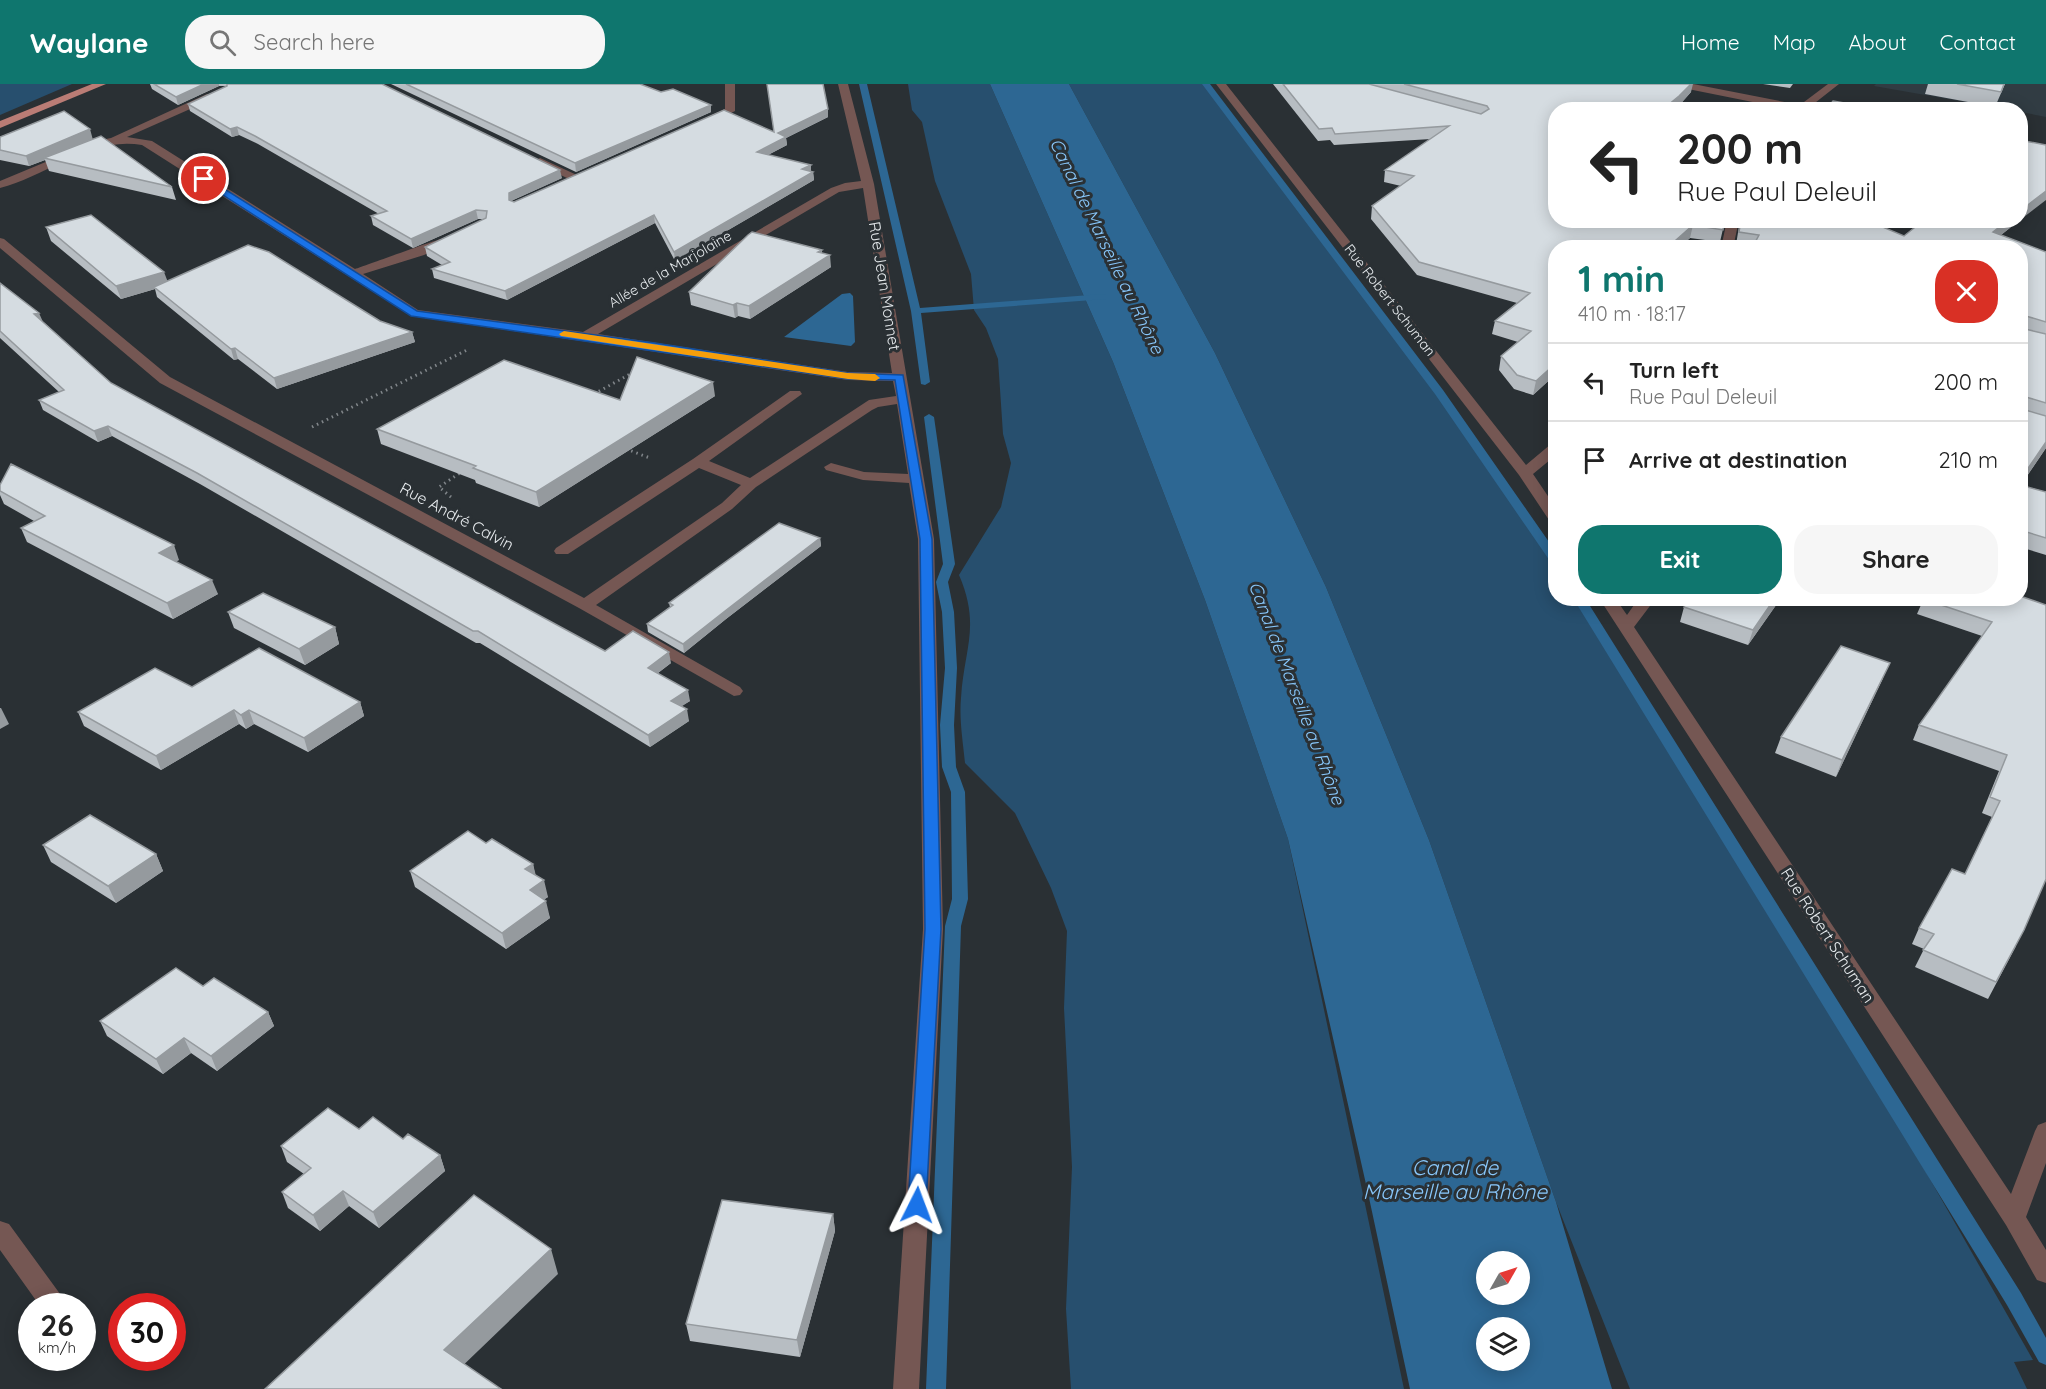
<!DOCTYPE html>
<meta charset="utf-8">
<style>
:root{--surface:#fff;--page:#f6f6f6;--text:#222;--muted:#767676;--line:#e0e0e0;--accent:#0f766e}
body{margin:0;font-family:Quicksand,sans-serif;background:var(--page);color:var(--text);height:100vh;display:flex;flex-direction:column;font-size:22px;white-space:nowrap}
*{box-sizing:border-box;margin:0}
p{font-size:20px;color:var(--muted)}
.icon{flex:none;width:33px;height:33px;fill:none;stroke:currentColor;stroke-width:2;stroke-linecap:round;stroke-linejoin:round}
.map{position:relative;flex:1;overflow:hidden}
.details{position:absolute;left:1548px;top:156px;width:480px;height:366px;display:flex;flex-direction:column;background:var(--surface);border-radius:24px;box-shadow:0 3px 15px #0003}
.details>*{flex:none}
.guide{position:absolute;left:1548px;top:18px;width:480px;height:126px;border-radius:24px;box-shadow:0 3px 15px #0003;background:#fff;color:var(--text);overflow:hidden}
.needle{width:39px;rotate:51deg}
.controls{position:absolute;left:1476px;top:1167px;display:grid;gap:12px}
.controls a{display:grid;place-items:center;width:54px;height:54px;border-radius:50%;background:var(--surface);box-shadow:0 3px 15px #0003;font-size:30px}
.speed{position:absolute;left:18px;top:1209px;display:flex;gap:12px;font-size:30px;font-weight:700;text-align:center}
.speed>*{display:grid;place-content:center;width:78px;height:78px;border-radius:50%;background:var(--surface);box-shadow:0 3px 15px #0003;line-height:1}
.speed small{font-size:15px;font-weight:400}
.speed .limit{border:9px solid #d22;background:#fff;color:#111}
.pin{position:absolute;display:grid;place-items:center;width:51px;height:51px;color:#fff;margin:-26px;border:3px solid #fff;border-radius:50%;box-shadow:0 2px 6px #0007}
.me{position:absolute;width:66px;margin:-33px;rotate:3deg;stroke-linejoin:round;filter:drop-shadow(0 0 4px #0008)}
.turn{display:flex;align-items:center;gap:21px;height:126px;padding:0 30px;font-size:27px}
.turn .icon{width:78px;height:78px;stroke-width:2.5}
.turn b{display:block;font-size:42px;line-height:51px}
.round{display:grid;place-items:center;flex:none;width:63px;height:63px;border-radius:24px;background:var(--page)}
.headline{display:flex;align-items:center;justify-content:space-between;height:102px;padding:0 30px}
h1{font-size:36px;font-weight:700;line-height:45px;color:var(--accent)}
.action{display:flex;gap:12px;margin-top:auto;padding:12px 30px}
.action a{flex:1;height:69px;border-radius:24px;background:var(--accent);color:#fff;font-size:24px;font-weight:700;line-height:69px;text-align:center}
.action a+a{background:var(--page);color:var(--text)}
ul{padding:0;list-style:none}
li{display:flex;align-items:center;gap:18px;height:78px;padding:0 30px;border-top:2px solid var(--line)}
li div{flex:1}
li b{display:block;font-size:22px}
li em{font-style:normal}
header{display:flex;align-items:center;gap:36px;box-sizing:border-box;height:84px;padding:0 30px;background:var(--accent);color:#fff}
header strong{font-size:28px}
nav{display:flex;gap:33px;margin-inline-start:auto;font-size:21px}
.search{width:420px;height:54px;background:var(--page);display:flex;align-items:center;gap:15px;box-sizing:border-box;padding:0 21px;border-radius:24px;color:var(--muted);font-size:22px}
.map>svg:first-child{display:block}
.built{fill:#313c43}
.green{fill:#274f6e}
.water{fill:#2d6793;fill-rule:evenodd}
.lines{fill:none;stroke-linecap:round;stroke-linejoin:round}
.stream{fill:#2d6793;fill-rule:evenodd}
.path{stroke:#81868a;stroke-width:3;stroke-dasharray:1.5 4;stroke-linecap:butt}
.minor{fill:#755753;fill-rule:evenodd}
.major{fill:#ba7c75;fill-rule:evenodd}
.wall{fill:#b7bdc2}
.shaded-wall{fill:#959a9e}
.building{fill:#d5dce1;stroke:#959a9e;stroke-width:1.5}
.route{fill:#1a73e8;stroke:#114b97;stroke-width:1.5}
.slow{fill:#f59e0b}
.labels{text-anchor:middle;dominant-baseline:central;stroke-width:6;stroke-linejoin:round;paint-order:stroke}
.far-street-label{font-size:14px;fill:#e7ebee;stroke:#2a3034}
.street-label{font-size:16px;fill:#e7ebee;stroke:#2a3034}
.water-label{font-size:18px;font-style:italic;fill:#88c7fb;stroke:#2a3034}
.near-water-label{font-size:21px;font-style:italic;fill:#88c7fb;stroke:#2a3034}
</style>
<header>
<strong>Waylane</strong>
<div class="search"><svg class="icon" aria-label="search" viewBox="0 0 24 24"><circle cx="10" cy="10" r="6"/><path d="M15 15l6 6"/></svg>Search here</div>
<nav><a>Home</a><a>Map</a><a>About</a><a>Contact</a></nav>
</header>
<div class="map">
<svg width="2046" height="1305" viewBox="0 0 2046 1305">
<rect width="100%" height="100%" fill="#2a3034"/>
<path class="built" d="M1876 0H2046V33L2021 28 2020 26 2005 25 1874 2Z"/>
<path class="green" d="M0 0H72L0 31Z
M908 0H990L1113 278 1205 516 1288 755 1404 1305H1071L1066 1225 1072 1083 1064 924 1067 847 1051 804 1015 729 965 679C963 658 959 635 961 614 964 565 981 542 959 491L1001 423 1011 379 1003 350 998 275 986 244 974 226 971 190 935 97 922 38 912 26Z
M1069 0H1206L1498 387 1555 481 1556 514 1576 515 1898 1039 2033 1276 2014 1278 2027 1305H1630L1556 1118 1429 756 1326 503 1215 269Z"/>
<path class="water" d="M990 0H1069L1215 269 1326 503 1429 756 1556 1118 1612 1305H1410L1368 1109 1288 755 1205 516 1113 278ZM1486 1178H1520V1210H1486ZM1486 1244H1520V1276H1486Z
M850 209 853 212 855 258 851 262 784 253 842 210Z"/>
<g class="lines">
<path class="stream" d="M859 0H867L920 224 1103 210 1106 211V215L921 229 930 298 925 301 921 300 911 227Z
M1202 0H1210L1443 306 1556 468V480H1552L1435 310Z
M929 330 934 333 955 480 948 498 954 528 957 584 954 641 956 683 965 708 968 815 961 842 946 1305H926L945 842 952 815 951 708 942 683 940 641 945 584 942 528 936 498 943 480 924 333Z
M1573 514H1585L2021 1209 2046 1254V1281L2039 1278 2007 1221Z"/>
<path class="path" d="M594 310 632 289
M312 343 469 265
M626 365 650 374
M451 413 439 403 463 387"/>
<path class="minor" d="M725 0H735V27L711 39H703V35L725 25Z
M838 0H848L874 100 934 455 943 845 919 1305H893L923 845 918 455 909 399 863 396 826 386 824 383 831 379 864 388 908 390 897 320 878 323 872 326 756 403 732 425 596 521 740 603 743 607 740 611 734 612 579 524 160 299 0 164V154L4 155 170 293 584 514 722 419 741 401 699 384 568 470H556L554 467 556 464 693 375 790 307H800L802 310 709 377 750 394 869 316 896 312 893 297 848 296 411 232 142 61C91 52 47 92 0 104V97L96 57 111 54 207 10H215V14L127 53 152 57 355 185C368 181 444 152 450 153V159L424 171 363 190 418 226 583 248 831 104 845 99 861 97ZM863 104 892 289 848 288 598 250 839 108Z
M1216 0H1226L1526 381 1551 360 1556 359V371L1533 390 1556 424V440L1551 439 1519 391Z
M1673 0H1693L1800 21 1828 0H1839L1806 26H1793L1678 3Z
M540 74 579 92 581 94 575 97 571 96 536 79 535 77Z
M1727 136H1739L1733 164H1721Z
M1879 136H1890L1885 145 1881 146 1875 143Z
M1599 514H1615L1627 531 1639 514H1656L1634 543 2011 1110 2035 1047 2038 1041 2046 1038V1079L2026 1133 2046 1166V1199L2037 1196 2006 1141Z
M0 1137 9 1140 63 1214 66 1222H40L0 1166Z"/>
<path class="major" d="M92 0H106L0 44V37Z"/>
</g>
<path class="wall" d="M150 0H382L562 94 511 117 514 118 773 47 828 25V33L786 54 787 61 768 71 811 81V88H813L814 96 675 177 655 139 507 216 434 194 432 185 442 181 427 172 425 163 485 135H478L413 164 373 141 371 132 379 130 258 60 239 51 232 53 190 27 188 20 227 2H219L178 21 152 5Z
M391 0H640L711 28 576 88Z
M1273 0H1644L1691 8 1675 26H1556L1725 136 1720 158 1690 154 1679 164H1556V290L1533 311 1514 305 1499 286 1501 272 1518 258 1492 250 1495 237 1517 219 1417 191 1371 135 1372 122 1401 102 1384 98 1385 86 1431 55 1334 61 1330 56 1318 57Z
M1763 0H1793L1790 4Z
M1928 0H2005L1995 23 1925 10Z
M0 53 93 55 172 103 176 116 49 87 45 76 29 82 0 76Z
M1740 136H1866L1904 152 1924 136H2020L2001 151 2046 168V364L2021 401 2046 408V471L2020 463V164H1752L1736 161Z
M46 143 167 197 380 237 412 248 415 258 277 305 238 275 234 276 157 213 155 205 121 215 51 157Z
M822 169 831 183 750 235 738 232 735 234 691 221 689 208Z
M0 199 111 299 605 567 671 579 658 589 690 617 681 622 689 637 650 663 480 559H476L200 400 112 352 98 358 43 326 39 316 59 308 0 254Z
M715 312 539 423 476 399 475 396 381 360 377 345 620 316Z
M0 401 179 476 176 477 218 510 173 535 27 458 21 444 34 437 4 420 0 411Z
M820 454 821 462 726 535 684 569 648 548 647 540 670 523 669 519Z
M1690 514H1781L1748 561 1680 538 1684 523Z
M1924 514H2020L2016 862 1988 915 1915 883 1924 865 1912 860 1919 844 1965 790 1992 733 1982 729 1999 687 1913 656 1919 641 1982 552 1917 530Z
M228 528 335 543 339 560 305 581 234 544Z
M1883 594 1836 693 1775 669 1781 653Z
M192 603 360 618 364 632 308 668 254 640 246 645 239 640 161 686 84 642 78 628Z
M486 759 533 780 535 791 548 813 543 816 550 834 506 865 415 803 410 787Z
M43 761 156 770 163 787 116 819 51 778Z
M203 902 268 928 274 942 217 987 191 969 163 990 107 952 100 937Z
M359 1045 403 1055 440 1071 445 1087 379 1144 349 1122 320 1147 288 1124 282 1108 304 1090 287 1078 281 1062Z
M833 1130 835 1147 800 1273 690 1257 686 1240Z"/>
<path class="shaded-wall" d="M204 0H219V2L178 21 176 13Z
M1691 0H1693L1691 8 1677 24 1675 26H1662Z
M711 21V28L576 88 575 79Z
M828 25V33L786 54 787 61 758 76 757 68 778 49Z
M237 43 239 51 232 53 230 45Z
M90 45 93 56 44 74 45 76 29 82 26 72Z
M811 81V89L802 85Z
M560 86 562 94 511 117 509 116V109Z
M813 88 814 96 675 177 674 168Z
M2046 107V116L2020 136V127Z
M476 126 478 135 413 164 411 155Z
M654 131 655 139 507 216 505 207Z
M2008 136H2020L1988 161 1993 148Z
M1693 141 1690 154 1679 164H1667Z
M822 166V176L830 171 831 183 750 235 749 222Z
M164 188 169 201 154 203 155 205 121 215 116 202Z
M737 219 738 232 735 234 733 221Z
M39 229 43 238 34 230Z
M412 248 415 258 277 305 274 294Z
M235 264 238 275 234 276 231 265Z
M1556 279V290L1533 311 1536 297Z
M713 298 715 312 539 423 536 408Z
M108 342 112 352 98 358 94 347Z
M2046 358V364L2020 402V396Z
M820 454 821 462 726 535 684 569 683 560 725 527Z
M174 461 179 476 164 483 159 469Z
M212 496 218 510 173 535 167 519Z
M1775 514H1781L1748 561 1753 546Z
M335 543 339 560 305 581 299 565Z
M669 568 671 579 650 595 648 584Z
M1890 579 1883 594 1836 693 1842 676Z
M688 606 690 617 673 628 671 617Z
M360 618 364 632 308 668 304 654Z
M0 624H1L9 640 0 645Z
M687 625 689 637 650 663 648 651Z
M234 626 239 640 161 686 156 672Z
M249 626 254 640 246 645 241 631Z
M156 770 163 787 116 819 108 802Z
M533 780 537 796 525 785Z
M544 796 548 813 534 822 530 806Z
M546 817 550 834 506 865 502 849Z
M268 928 274 942 217 987 211 972Z
M184 954 191 969 163 990 156 975Z
M440 1071 445 1087 379 1144 373 1128Z
M343 1107 349 1122 320 1147 313 1131Z
M833 1130 835 1147 800 1273 797 1256Z
M551 1165 558 1190 453 1291 444 1266Z"/>
<path class="building" d="M154 0H204L176 13Z
M227 0H382L560 86 509 109V116L514 118 724 26 774 48 767 0H823L828 25 778 49 786 53 757 68 811 81 802 85 813 88 674 168 654 131 505 207 432 185 450 178 425 163 486 134 487 127 476 126 411 155 371 132 387 127 255 52 237 43 230 45 188 20 227 2Z
M406 0H640L661 8 673 5 711 21 575 79Z
M1283 0H1369L1481 30 1489 25 1487 22 1404 0H1691L1679 12 1662 26H1556V136H1725L1723 146 1693 141 1667 164H1556V279L1536 297 1517 291 1501 272 1531 247 1495 237 1530 209 1419 178 1372 122 1414 92 1385 86 1449 42 1335 50 1332 44 1319 45Z
M1957 0H2004L2001 8Z
M1833 17 1884 26H1826Z
M64 27 90 45 26 72 0 66V53Z
M101 52 172 103 44 74Z
M2020 56 2046 61V107L2020 127Z
M91 131 164 188 116 202 46 143Z
M1741 136H1866L1904 152 1924 136H2008L1993 148 2046 168V238L2026 232 2023 235 2025 245 2046 250V319L2026 313 2023 315 2025 326 2046 332V358L2020 396V164H1752L1759 151 1739 148Z
M752 148 822 166 818 168 830 171 749 222 737 219 733 221 689 208 748 151Z
M248 161 269 168 380 237 412 248 274 294 235 264 231 265 154 203Z
M0 199 39 229 34 230 111 299 605 567 633 547 669 568 648 584 688 606 671 617 687 625 648 651 478 547H473L197 389 108 342 94 347 39 316 64 306 0 247Z
M637 273 713 298 536 408 473 384 476 382 377 345 504 276 620 316Z
M11 380 174 461 159 469 212 496 167 519 21 444 45 432 0 407V401Z
M2020 401 2046 408V454L2020 446Z
M779 439 820 454 725 527 683 560 647 540 673 521 669 519Z
M263 509 335 543 299 565 228 528Z
M2020 512 2046 521V795L2024 846 1996 898 1923 866 1934 850 1919 844 1952 785 1965 790 2000 717 1990 713 2007 671 1919 641 1992 538 1923 515 1924 514H2020Z
M1690 514H1775L1753 546 1684 523Z
M1841 562 1890 579 1842 676 1781 653Z
M259 564 360 618 304 654 249 626 241 631 234 626 156 672 78 628 155 584 192 603Z
M90 731 156 770 108 802 43 761Z
M468 747 486 759 492 755 533 780 525 785 544 796 530 806 546 817 502 849 410 787Z
M176 884 203 902 214 894 268 928 211 972 184 954 156 975 100 937Z
M328 1024 359 1045 373 1033 403 1055 408 1050 440 1071 373 1128 343 1107 313 1131 282 1108 311 1084 281 1062Z
M474 1111 551 1165 444 1266 501 1305H265Z
M722 1116 833 1130 797 1256 686 1240Z"/>
<path class="route" d="M204 92 417 227 655 259 848 289 903 291 932 455 941 845 926 1121 923 1126 917 1128 911 1126 908 1121 925 845 920 455 895 296 848 295 411 232 201 97 199 95Z"/>
<path class="slow" d="M564 247 848 289 875 290 880 294 875 297 848 295 561 252 559 250Z"/>
<g class="labels">
<g class="far-street-label">
<text transform="translate(670 185) rotate(-30)">Allée de la Marjolaine</text>
<text transform="translate(1390 216) rotate(52)">Rue Robert Schuman</text>
</g>
<g class="street-label">
<text transform="translate(885 202) rotate(81)">Rue Jean Monnet</text>
<text transform="translate(457 432) rotate(28)">Rue André Calvin</text>
<text transform="translate(1828 851) rotate(57)">Rue Robert Schuman</text>
</g>
<g class="water-label">
<text transform="translate(1107 162) rotate(64)">Canal de Marseille au Rhône</text>
<text transform="translate(1297 609) rotate(69)">Canal de Marseille au Rhône</text>
</g>
<g class="near-water-label">
<text x="1455" y="1083">Canal de<tspan x="1455" dy="24">Marseille au Rhône</tspan></text>
</g>
</g>
</svg>
<div class="controls">
<a><svg class="needle" viewBox="-14 -14 28 28"><path d="M0-13l5 13h-10z" fill="#e53935"/><path d="M0 13l5-13h-10z" fill="#767676"/></svg></a>
<a><svg class="icon" aria-label="layers" viewBox="0 0 24 24"><path d="M12 4l9 5-9 5-9-5zM3 14l9 5 9-5"/></svg></a>
</div>
<div class="speed"><div>26<small>km/h</small></div><div class="limit">30</div></div>
<div class="pin" style="left:204px;top:95px;background:#d93025"><svg class="icon" aria-label="arrive" viewBox="0 0 24 24"><path d="M6 21V4h12l-3 4 3 4H6"/></svg></div>
<svg class="me" style="left:917px;top:1121px" viewBox="-20 -20 40 40"><path d="M0-17L14 15 0 8-14 15z" fill="#1a73e8" stroke="#fff" stroke-width="4"/></svg>
<div class="guide">
<div class="turn"><svg class="icon" aria-label="left" viewBox="0 0 24 24"><path d="M17 20v-9H6M10 6l-5 5 5 5"/></svg><div><b>200 m</b>Rue Paul Deleuil</div></div>
</div>
<section class="details">
<div class="headline"><div><h1>1 min</h1><p>410 m · 18:17</p></div><a class="round" style="background:#d93025;color:#fff"><svg class="icon" aria-label="close" viewBox="0 0 24 24"><path d="M6 6l12 12M18 6L6 18"/></svg></a></div>
<ul>
<li><svg class="icon" aria-label="left" viewBox="0 0 24 24"><path d="M17 20v-9H6M10 6l-5 5 5 5"/></svg><div><b>Turn left</b><p>Rue Paul Deleuil</p></div><em>200 m</em></li>
<li><svg class="icon" aria-label="arrive" viewBox="0 0 24 24"><path d="M6 21V4h12l-3 4 3 4H6"/></svg><div><b>Arrive at destination</b></div><em>210 m</em></li>
</ul>
<div class="action"><a>Exit</a><a>Share</a></div>
</section>
</div>
